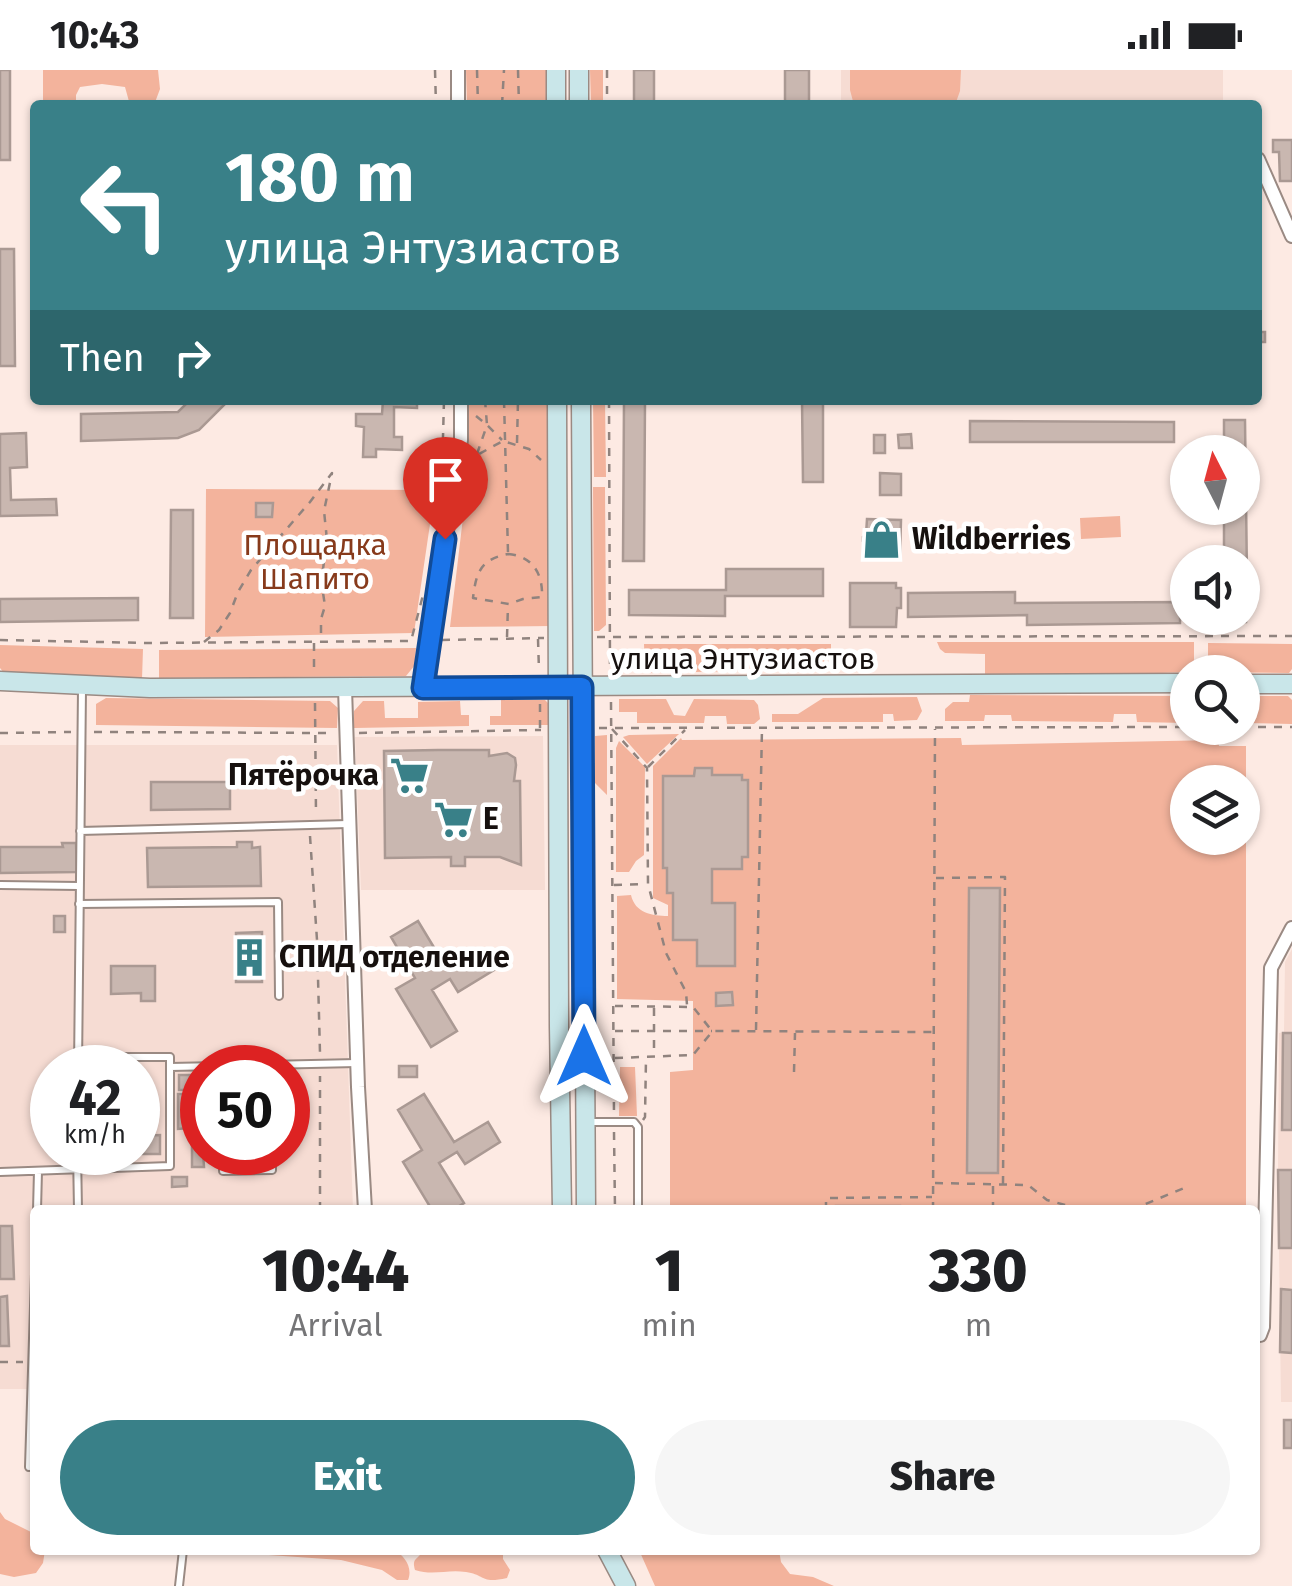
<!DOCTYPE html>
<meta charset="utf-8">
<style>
:root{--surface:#fff;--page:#f6f6f6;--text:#202124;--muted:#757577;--accent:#398088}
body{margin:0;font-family:"Fira Sans",sans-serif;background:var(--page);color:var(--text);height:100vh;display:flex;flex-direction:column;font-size:38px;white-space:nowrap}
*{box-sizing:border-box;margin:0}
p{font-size:32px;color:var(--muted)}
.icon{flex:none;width:55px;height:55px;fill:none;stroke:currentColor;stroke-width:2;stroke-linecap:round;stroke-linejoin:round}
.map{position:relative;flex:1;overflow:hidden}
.sheet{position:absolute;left:30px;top:1135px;width:1230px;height:350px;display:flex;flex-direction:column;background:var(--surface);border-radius:10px;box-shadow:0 2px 8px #0004}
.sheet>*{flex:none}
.guide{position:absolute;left:30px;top:30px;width:1232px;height:305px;border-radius:10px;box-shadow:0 2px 8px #0004;background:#398088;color:#fff;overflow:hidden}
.needle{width:65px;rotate:354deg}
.buttons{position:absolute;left:1170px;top:365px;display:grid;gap:20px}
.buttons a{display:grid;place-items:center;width:90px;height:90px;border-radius:50%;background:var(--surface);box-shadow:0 2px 8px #0004;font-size:50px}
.speed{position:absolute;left:30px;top:975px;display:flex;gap:20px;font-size:50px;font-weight:700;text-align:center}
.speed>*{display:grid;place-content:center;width:130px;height:130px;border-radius:50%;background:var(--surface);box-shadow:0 2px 8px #0004;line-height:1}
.speed small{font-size:25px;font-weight:400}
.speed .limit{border:15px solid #d22;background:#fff;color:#111}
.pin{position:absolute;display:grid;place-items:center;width:85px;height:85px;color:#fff;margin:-102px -42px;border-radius:50% 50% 50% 0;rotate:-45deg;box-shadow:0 0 10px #0007}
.pin .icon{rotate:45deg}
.me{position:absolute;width:110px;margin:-55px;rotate:0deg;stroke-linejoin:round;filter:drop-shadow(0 0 8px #0008)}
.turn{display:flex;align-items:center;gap:35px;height:210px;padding:0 30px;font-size:45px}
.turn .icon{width:130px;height:130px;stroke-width:2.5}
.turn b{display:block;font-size:70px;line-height:85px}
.then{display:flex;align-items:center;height:95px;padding:0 30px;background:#0003;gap:20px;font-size:38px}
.eta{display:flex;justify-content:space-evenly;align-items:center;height:170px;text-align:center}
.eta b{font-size:60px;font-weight:800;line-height:70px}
.button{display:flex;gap:20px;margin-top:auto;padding:20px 30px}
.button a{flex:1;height:115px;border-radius:60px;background:var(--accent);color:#fff;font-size:40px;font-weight:800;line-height:115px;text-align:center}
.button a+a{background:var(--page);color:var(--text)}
.status{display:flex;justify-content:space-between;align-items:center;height:70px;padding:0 50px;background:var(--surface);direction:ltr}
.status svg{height:28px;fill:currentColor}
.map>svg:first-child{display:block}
.built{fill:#f6dcd3;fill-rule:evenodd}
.green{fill:#f3b39c;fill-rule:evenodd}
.building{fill:#c9b7b0;stroke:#aa9993;stroke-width:2.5}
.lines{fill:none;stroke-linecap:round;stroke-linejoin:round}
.lane-casing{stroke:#9a8a83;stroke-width:10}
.street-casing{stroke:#9a8a83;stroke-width:16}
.secondary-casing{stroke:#9a8a83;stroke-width:21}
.path{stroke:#90837e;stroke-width:2.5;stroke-dasharray:8 8;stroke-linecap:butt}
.lane{stroke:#fff;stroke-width:6}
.street{stroke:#fff;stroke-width:12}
.secondary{stroke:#c9e6e9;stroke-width:18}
.route-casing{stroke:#114b97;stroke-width:25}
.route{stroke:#1a73e8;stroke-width:18}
.labels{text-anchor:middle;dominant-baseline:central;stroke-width:9;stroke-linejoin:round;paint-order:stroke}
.poi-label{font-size:30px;font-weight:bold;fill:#16100e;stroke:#fff;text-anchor:start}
.park-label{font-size:30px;fill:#873a1b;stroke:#fff}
.street-label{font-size:30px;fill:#16100e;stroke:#fff}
</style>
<div class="status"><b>10:43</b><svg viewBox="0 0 49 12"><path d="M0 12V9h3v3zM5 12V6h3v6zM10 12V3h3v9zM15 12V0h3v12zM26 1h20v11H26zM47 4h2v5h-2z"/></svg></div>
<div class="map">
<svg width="1292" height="1516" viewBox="0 0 1292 1516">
<rect width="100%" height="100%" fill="#fdeae3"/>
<path class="built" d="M841 0H1223V35H841Z
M543 666 545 820H361L355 667Z
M0 675H337L353 1140H35V1319H0ZM52 998H138V1082H52ZM202 998H288V1082H202Z
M1292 879V1332H1281L1278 1100 1279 963 1284 962 1285 892Z"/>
<path class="green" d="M43 0H158L160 19 154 35H130L125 17 102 14 80 17 76 25V35H43Z
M466 0H548V35H467Z
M590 0H603V35H591Z
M850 0H961L960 21 955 35H854L850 20Z
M468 330H551L552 556 450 557 467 414Z
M593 330H605L606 407H594Z
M593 417H605L606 555 599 561H594Z
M206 419 435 420 414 563 205 567Z
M1120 446 1121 467 1081 469 1080 448Z
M937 572H1194V602L1098 605 985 604V584L945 583 940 579Z
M1208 573 1292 574V599L1289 603 1208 602Z
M644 574H831V589L805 600 785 601 778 586 745 587 740 601 645 603Z
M0 575 143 579 142 609 4 603 0 598Z
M416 578 415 595 406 606 159 608V580Z
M970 625 1187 626V653L1137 652 1136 644H1114L1113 652 1012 651 1011 645H985L984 651H945V639L953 632H969Z
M1243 626H1288L1292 630V654L1243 653Z
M917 627 922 641 917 650 894 651 893 644H883V652H772V644H798L823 628Z
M106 628 330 631 338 638 337 658 96 655V634Z
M619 629H666L674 645 685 646 694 629 754 630 758 635 760 649 754 654H727L726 646H705L704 653H637V642H619Z
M501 630H545L553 638V655H490V646H501Z
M363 631H384L385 648H418V632L460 631 461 645H469V656L354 658V641Z
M679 664 647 694 623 667 629 665Z
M607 665V725L595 713V666Z
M681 668 682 670 961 668 962 675 1218 670 1219 676H1246V1140H670V1002L693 1000V931L617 929V826L631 825C635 843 652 846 668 846V835L653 828V696ZM1188 712H1242V768H1188Z
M619 671 645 697 644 785 636 791 629 802H616V678Z
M620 997H635L637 1046H619Z
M0 1442 5 1449 35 1464V1480H45L43 1493 36 1503 14 1507 0 1504Z
M197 1480H393C405 1485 413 1498 408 1510H397L382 1500 341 1490Z
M423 1480H503V1489L510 1500 507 1508C480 1514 486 1505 466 1502 447 1499 434 1506 415 1500 411 1487 419 1490 423 1480Z
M639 1480H779L781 1492 790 1504 813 1507 834 1516H655Z"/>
<path class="building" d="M0 0H10V90H0Z
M634 0H654V35H634Z
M785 0H809V35H785Z
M358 32V35H303L307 33Z
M1273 70H1292V111H1280L1279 82H1273Z
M0 179H14L15 296H0Z
M1258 231H1260V262H1265V272H1258Z
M190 330H229L199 360 178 368 81 371V344L178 342Z
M383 330H417V338L394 337V367H402V380L376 379V387H363L364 357 356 356V344H382Z
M624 330H645L644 491H623Z
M802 330H823V412H803Z
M1224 350H1245L1247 508H1242V492H1224V438H1242V382H1224Z
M970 351 1174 352V372H970Z
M26 363 27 397 10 398 11 430 56 429 57 445 0 446V364Z
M911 364 912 378H899L898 365Z
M874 365H885V383H874Z
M880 403 901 404V425H880Z
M256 433H273L272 447H256Z
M171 440H193V548H170Z
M867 449 901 450 900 486 897 485V488H892V485H866V473L863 471V467L866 465Z
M726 499H823V526H725V546L629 545V520H726Z
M1242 509H1247L1246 552H1206V548H1242Z
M850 513H896V518H901V538H897L896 557H850Z
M1015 522V533L1180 532V553L1027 555V545L908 547V523Z
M138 528V550L0 552V529Z
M438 680H489V686L507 683 515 688 516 695 514 711H520L521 795 500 787H465V796H451V787L385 788 384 681Z
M695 698H712V705H742V710H748V787H742V799H712V833H735V896H697V870H673V823H667V798H663V706H694Z
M151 712H230V739L151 740Z
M237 772H252V778L260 777 261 816 148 817 147 778 237 777Z
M62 773H76L77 802 0 803V777H63Z
M969 818H1000L998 1103H967Z
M54 846H65V862H54Z
M418 851 447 899 481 879 494 900 458 922 450 909 432 920 457 961 431 977 396 919 415 908 391 867Z
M262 862V912H236V863Z
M111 896H155V931H141V923L111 924Z
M732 922 733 935 716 936V923Z
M1283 963H1292V1060H1282Z
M399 996H417V1007H399Z
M179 1005H190L189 1020H179Z
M178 1024H189V1058L178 1059Z
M424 1024 454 1072 488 1052 500 1072 465 1094 457 1082 439 1093 464 1133 453 1140H432L403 1092 422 1080 398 1040Z
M160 1065V1084H110V1082H138V1066Z
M192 1066H202L204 1097H192Z
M1278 1100H1292V1178H1279Z
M172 1107H187V1116L172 1117Z
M836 1136H900V1140H836Z
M0 1156H12L14 1209H0Z
M1281 1219 1292 1220V1283L1280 1282Z
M7 1226 9 1276H0V1227Z
M1284 1350H1292V1378H1284Z"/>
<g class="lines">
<defs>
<path id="lane" d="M80 761 348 754
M0 815 79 816
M79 834 278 832 279 926
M78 987H170V997L357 993
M78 998 82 619
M586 1052H634L638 1057V1140
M77 1082 78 1140
M223 1082V1101L272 1100V1082
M0 1102 170 1096V997
M37 1140 38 1101
M29 1397 35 1204
M179 1516 183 1480"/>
<path id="street" d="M458 0V35
M1258 89 1292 166
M345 618 358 1017 365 1140
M423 618 461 370V330
M1255 1265H1260L1263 1257 1271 898 1292 858"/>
<path id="secondary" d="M556 0V35
M579 0V35
M557 330 559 956 562 1140
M581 330 586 1140
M0 611 150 618 1188 613
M1242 614H1292
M607 1480 626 1516"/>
</defs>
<use href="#lane" class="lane-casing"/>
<use href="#street" class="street-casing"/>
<use href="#secondary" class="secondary-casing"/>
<path class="path" d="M435 0 436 35
M477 0 478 35
M518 0 519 35
M607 0V35
M502 35 504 0
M504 330 508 483
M609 330 610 599
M476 346 487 355 485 330
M517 373 518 330
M477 384 487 355 502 370
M471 397 477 385 503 371 529 379 541 390
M442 403 444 330
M508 484C532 486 543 503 542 527L523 529 509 534 473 528C476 502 481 489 508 484Z
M507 567 508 535
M597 567 1292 566
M538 569 539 601
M0 570 149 573 411 571 423 525
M442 570 544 568
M204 572 219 560 230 543 238 522 251 500 310 432 332 403 324 441 327 470 323 499 322 516 325 536 321 549V569
M314 573V600
M611 632 614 1044
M315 633 316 745
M540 634V660
M1242 657H1292
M599 658 1188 657
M612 659 647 698 648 814 666 883 686 922 687 935
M94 662 331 663
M0 663 71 662
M359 663 541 660
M648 697 685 660
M310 766 317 870 320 983
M936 808 1005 807 1003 1114
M614 815 646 814
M615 936 693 937 712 961 934 962
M654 938V985
M756 960 762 658
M615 961H712
M615 988 693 985 711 963
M794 1002 795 963
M643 1050 645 1047 646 988
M614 1062 615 1140
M935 1113 1028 1115 1047 1130 1083 1140
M993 1116V1140
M320 1140V1006
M826 1140V1128L932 1127
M933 1140 935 659
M1131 1140 1189 1116
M0 1292H23"/>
<use href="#lane" class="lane"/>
<use href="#street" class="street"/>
<use href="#secondary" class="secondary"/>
</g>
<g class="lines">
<defs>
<path id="route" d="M445 469 423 618 582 617 584 986"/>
</defs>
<use href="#route" class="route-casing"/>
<use href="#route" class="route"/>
</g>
<defs>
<symbol id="shop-bare" viewBox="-9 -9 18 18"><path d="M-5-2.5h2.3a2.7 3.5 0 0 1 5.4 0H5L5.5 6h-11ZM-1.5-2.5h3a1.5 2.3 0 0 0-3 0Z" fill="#398088" stroke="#fff" stroke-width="2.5" paint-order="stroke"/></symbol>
<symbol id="supermarket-bare" viewBox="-9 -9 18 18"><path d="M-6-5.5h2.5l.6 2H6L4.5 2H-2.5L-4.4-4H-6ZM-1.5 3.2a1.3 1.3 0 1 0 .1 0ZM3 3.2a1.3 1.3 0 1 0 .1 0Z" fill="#398088" stroke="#fff" stroke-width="2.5" paint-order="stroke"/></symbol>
<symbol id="building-bare" viewBox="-9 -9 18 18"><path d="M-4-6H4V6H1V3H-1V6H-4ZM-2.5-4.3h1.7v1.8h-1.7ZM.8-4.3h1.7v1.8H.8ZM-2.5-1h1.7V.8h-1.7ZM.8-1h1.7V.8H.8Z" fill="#398088" stroke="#fff" stroke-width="2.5" paint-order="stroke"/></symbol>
</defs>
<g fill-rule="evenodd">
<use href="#shop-bare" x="854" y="442" width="55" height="55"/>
<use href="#supermarket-bare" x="382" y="678" width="55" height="55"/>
<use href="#supermarket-bare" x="426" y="722" width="55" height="55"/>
<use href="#building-bare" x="222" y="860" width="55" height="55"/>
</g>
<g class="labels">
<g class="poi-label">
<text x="912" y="469">Wildberries</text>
<text x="379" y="705" text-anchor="end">Пятёрочка</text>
<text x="483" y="749">Е</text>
<text x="279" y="887">СПИД отделение</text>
</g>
<g class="park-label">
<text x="315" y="475">Площадка<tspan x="315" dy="34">Шапито</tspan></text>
</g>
<g class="street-label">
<text x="743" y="589">улица Энтузиастов</text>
</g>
</g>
</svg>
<div class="buttons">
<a><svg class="needle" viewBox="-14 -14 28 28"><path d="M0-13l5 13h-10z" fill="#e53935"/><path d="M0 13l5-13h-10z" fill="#757577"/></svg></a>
<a><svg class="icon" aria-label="sound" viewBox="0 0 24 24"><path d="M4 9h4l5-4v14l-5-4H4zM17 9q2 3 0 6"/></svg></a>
<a><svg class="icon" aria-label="search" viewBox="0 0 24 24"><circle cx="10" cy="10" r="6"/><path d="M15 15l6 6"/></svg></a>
<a><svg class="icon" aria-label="layers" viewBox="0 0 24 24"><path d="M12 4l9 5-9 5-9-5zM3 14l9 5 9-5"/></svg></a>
</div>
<div class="speed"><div>42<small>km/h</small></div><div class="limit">50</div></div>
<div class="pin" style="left:445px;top:469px;background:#d93025"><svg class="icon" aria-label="arrive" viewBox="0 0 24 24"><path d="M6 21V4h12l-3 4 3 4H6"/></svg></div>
<svg class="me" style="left:584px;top:986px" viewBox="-20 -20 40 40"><path d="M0-17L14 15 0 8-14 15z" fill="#1a73e8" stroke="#fff" stroke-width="4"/></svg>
<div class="guide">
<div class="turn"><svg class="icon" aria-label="left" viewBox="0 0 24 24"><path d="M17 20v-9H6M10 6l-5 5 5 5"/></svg><div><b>180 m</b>улица Энтузиастов</div></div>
<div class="then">Then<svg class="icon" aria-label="right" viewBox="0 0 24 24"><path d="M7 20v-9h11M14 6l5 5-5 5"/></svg></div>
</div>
<section class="sheet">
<div class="eta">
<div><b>10:44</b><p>Arrival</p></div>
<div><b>1</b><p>min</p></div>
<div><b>330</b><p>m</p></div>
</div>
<div class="button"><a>Exit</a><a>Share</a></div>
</section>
</div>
